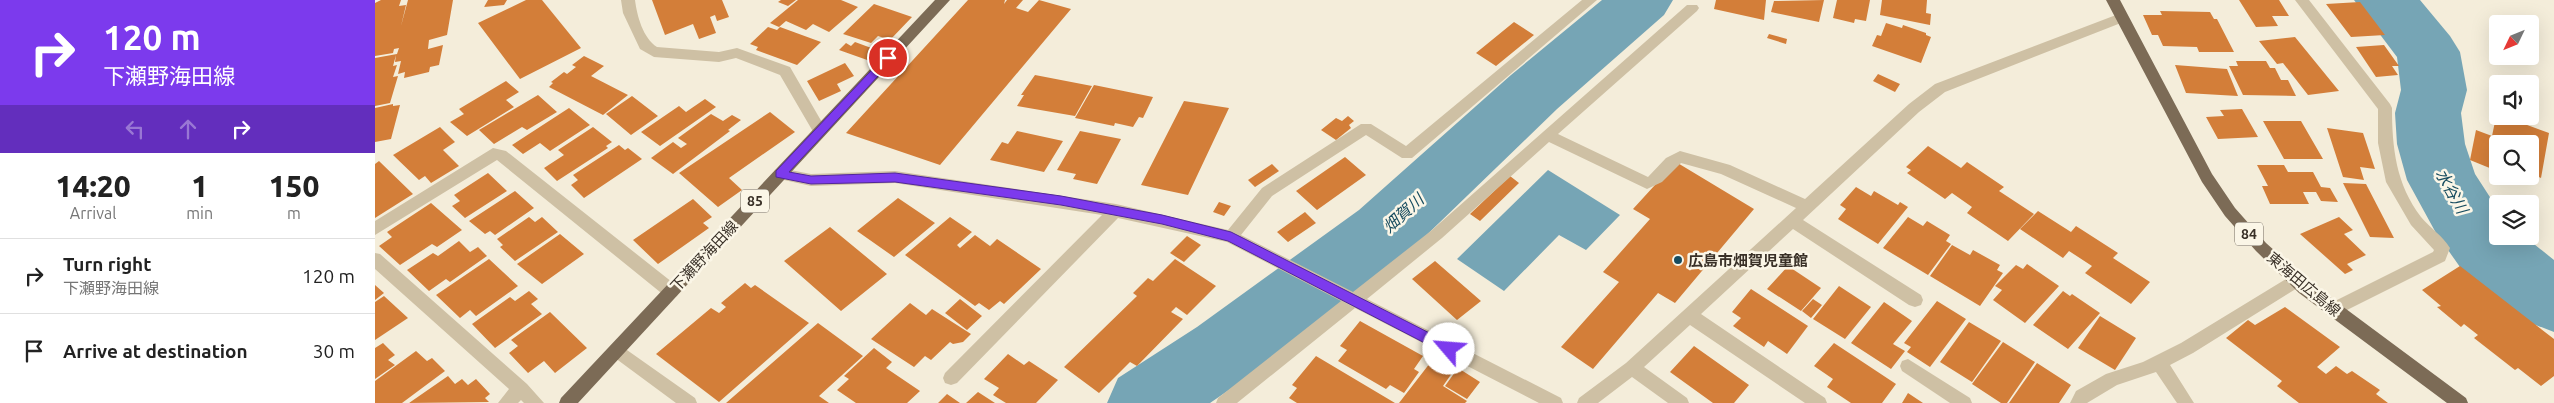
<!DOCTYPE html>
<meta charset="utf-8">
<style>
:root{--surface:#fff;--page:#f6f6f6;--text:#222;--muted:#767676;--line:#e0e0e0}
body{margin:0;font-family:Ubuntu,"Noto Sans JP",sans-serif;background:var(--page);color:var(--text);height:100vh;display:flex;flex-direction:column;font-size:19px;white-space:nowrap}
*{box-sizing:border-box;margin:0}
p{font-size:16px;color:var(--muted)}
.icon{flex:none;width:28px;height:28px;fill:none;stroke:currentColor;stroke-width:2;stroke-linecap:round;stroke-linejoin:round}
.map{position:relative;flex:1;overflow:hidden}
.panel{display:flex;flex-direction:column;background:var(--surface);width:375px}
.panel>*{flex:none}
.banner{background:#7c3aed;color:#fff;overflow:hidden}
.needle{width:32px;rotate:227deg}
.controls{position:absolute;left:2114px;top:15px;display:grid;gap:10px}
.controls a{display:grid;place-items:center;width:50px;height:50px;border-radius:5px;background:var(--surface);box-shadow:0 5px 20px #0002;font-size:25px}
.pin{position:absolute;display:grid;place-items:center;width:42px;height:42px;color:#fff;margin:-21px;border:2px solid #fff;border-radius:50%;box-shadow:0 1px 5px #0007}
.me{position:absolute;width:55px;margin:-28px;rotate:297deg;stroke-linejoin:round;filter:drop-shadow(0 0 4px #0008)}
.turn{display:flex;align-items:center;gap:18px;height:105px;padding:0 20px;font-size:22px}
.turn .icon{width:65px;height:65px;stroke-width:2.5}
.turn b{display:block;font-size:35px;line-height:42px}
.lanes{display:flex;align-items:center;height:48px;padding:0 20px;background:#0003;justify-content:center;gap:25px;direction:ltr}
.lanes .off{opacity:.35}
.eta{display:flex;justify-content:space-evenly;align-items:center;height:85px;text-align:center}
.eta b{font-size:30px;font-weight:800;line-height:35px}
ul{padding:0;list-style:none}
li{display:flex;align-items:center;gap:15px;height:75px;padding:0 20px;border-top:1px solid var(--line)}
li div{flex:1}
li b{display:block;font-size:19px}
li em{font-style:normal}
main{display:flex;flex:1;min-height:0}
.map>svg:first-child{display:block}
.water{fill:#76a5b5}
.lines{fill:none;stroke-linecap:round;stroke-linejoin:round}
.river{fill:#76a5b5;fill-rule:evenodd}
.building{fill:#d37e39}
.minor{fill:#cec0a4;fill-rule:evenodd}
.major{fill:#7c6b56;fill-rule:evenodd}
.route{fill:#7c3aed;stroke:#51269a}
.poi-dot{fill:#174c5f;stroke:#fbf6e7;stroke-width:2}
.labels{text-anchor:middle;dominant-baseline:central;stroke-width:5;stroke-linejoin:round;paint-order:stroke}
.shield{fill:#fbf6e7;stroke:#736b61;stroke-width:1}
.shield-label{font-size:14px;font-weight:bold;fill:#393027}
.street-label{font-size:15px;fill:#393027;stroke:#fbf6e7}
.poi-label{font-size:15px;font-weight:bold;fill:#393027;stroke:#fbf6e7;text-anchor:start}
.water-label{font-size:16px;font-style:italic;fill:#174c5f;stroke:#fbf6e7}
</style>
<main>
<section class="panel">
<div class="banner">
<div class="turn"><svg class="icon" aria-label="right" viewBox="0 0 24 24"><path d="M7 20v-9h11M14 6l5 5-5 5"/></svg><div><b>120 m</b>下瀬野海田線</div></div>
<div class="lanes"><svg class="icon off" aria-label="left" viewBox="0 0 24 24"><path d="M17 20v-9H6M10 6l-5 5 5 5"/></svg><svg class="icon off" aria-label="ahead" viewBox="0 0 24 24"><path d="M12 20V5M6 11l6-6 6 6"/></svg><svg class="icon" aria-label="right" viewBox="0 0 24 24"><path d="M7 20v-9h11M14 6l5 5-5 5"/></svg></div>
</div>
<div class="eta">
<div><b>14:20</b><p>Arrival</p></div>
<div><b>1</b><p>min</p></div>
<div><b>150</b><p>m</p></div>
</div>
<ul>
<li><svg class="icon" aria-label="right" viewBox="0 0 24 24"><path d="M7 20v-9h11M14 6l5 5-5 5"/></svg><div><b>Turn right</b><p>下瀬野海田線</p></div><em>120 m</em></li>
<li><svg class="icon" aria-label="arrive" viewBox="0 0 24 24"><path d="M6 21V4h12l-3 4 3 4H6"/></svg><div><b>Arrive at destination</b></div><em>30 m</em></li>
</ul>
</section>
<div class="map">
<svg width="2179" height="403" viewBox="0 0 2179 403">
<rect width="100%" height="100%" fill="#f4edda"/>
<path class="water" d="M1173 170 1245 215 1211 250 1184 235 1129 291 1082 259Z"/>
<g class="lines">
<path class="river" d="M1227 0H1298L1289 15 1182 109 1034 252 876 375 835 403H732L743 378 822 327 984 210 1136 75Z
M1979 0H2045L2075 36 2085 52 2092 90 2086 113 2090 144 2100 174 2122 208V236H2149L2179 260V332L2153 322 2123 301 2085 267 2061 233 2032 180 2022 144 2020 113 2026 90 2022 57Z"/>
</g>
<path class="building" d="M6 0H26L24 6 31 5 26 26 33 0H78L72 35 54 40 53 49 68 45 64 65 55 67 54 72 29 78 30 72 23 74 26 61 20 62 21 55 18 66 22 65 18 77 23 76 15 103 0 106V58L22 54 24 48 19 49 18 53 0 56V3Z
M113 0H132L129 5 109 7Z
M151 0H167L206 48 145 79 103 23Z
M277 0H347L354 17 342 21 340 15 335 17 341 33 324 39 318 24 290 35Z
M406 0H421L413 6 403 2Z
M423 0H466L483 7 454 32 438 24 431 30 411 21 404 27 395 23Z
M593 0H630L629 4 632 0H648L641 8 653 12 664 0 696 9 565 165 471 133Z
M1341 0H1391L1389 20 1339 9Z
M1449 0 1444 22 1396 12 1399 1Z
M1462 0H1495L1491 21 1480 19 1479 23 1458 18Z
M1507 0H1552L1551 13 1556 14 1555 25 1505 15Z
M1864 0H1904L1914 16H1897L1903 26 1881 27Z
M1985 2 2010 35 1976 37 1951 4Z
M499 4 537 17 515 40 503 36 496 43 468 34Z
M1785 11 1835 12 1839 19H1842L1859 52H1824L1822 47 1788 46 1783 35H1777L1768 15H1787Z
M1139 22 1159 35 1121 66 1101 53Z
M1511 23 1527 28 1528 25 1551 33V35L1556 37 1546 63 1497 46 1502 35 1506 36Z
M393 27 402 30 405 27 446 42 422 65 381 50 383 47 375 44Z
M1394 34 1412 39 1411 44 1392 38Z
M1920 37 1964 91 1933 95 1908 63 1902 64 1884 41Z
M480 42 499 49 497 51 502 53 495 61 464 50 471 43 476 46Z
M2009 45 2024 66H2017L2023 75 2001 77 1981 47Z
M209 56 229 66 216 76 253 95 228 115 174 87 178 83 176 82 189 72 192 74 201 67 197 65Z
M1861 61H1891L1895 68H1900L1906 80H1913L1921 96 1868 95 1854 66H1863Z
M470 63 479 76 462 84 466 91 444 101 432 81Z
M1800 65 1852 69 1863 96 1811 93Z
M1503 74 1525 84 1520 92 1498 81Z
M660 75 717 86 700 116 642 106 649 95H646Z
M131 81 144 92 131 100 139 107 92 136 75 122 89 114 84 109Z
M719 85 778 97 768 118 764 117 758 127 740 123 739 126 700 118Z
M163 95 182 112 152 130 147 127 119 144 104 130Z
M257 96 283 116 256 135 231 114Z
M330 99 341 107 285 146 266 132 304 106 311 112Z
M809 101 854 108 813 195 766 185Z
M18 104V106L25 105 16 139 0 142V108Z
M194 108 215 125 175 151 165 143 148 154 137 145Z
M1867 109 1883 137 1843 139 1831 117 1849 116 1845 110Z
M395 112 420 132 354 178 367 190 343 207 304 173Z
M2122 112V116H2128L2174 133 2166 178 2155 173V144H2122V171L2095 160 2101 130 2117 136Z
M336 114 348 121 357 115 366 120 353 130 355 131 298 174 276 158 298 142 306 148 312 144 303 138Z
M973 116 979 121 974 125 976 128 961 140 946 130 961 118 967 121Z
M1888 121H1926L1948 159H1909Z
M65 127 80 142 68 150 84 166 56 183 50 176 44 180 18 155Z
M218 127 237 142 231 146 233 148 182 181 169 168 189 155 183 150Z
M1952 128 1988 133 2000 169 1985 167 1989 180 1968 177Z
M642 131 688 141 669 172 615 160 627 142 633 144Z
M705 131 746 139 722 184 698 179 701 174 682 170Z
M244 145 250 150 253 148 267 159 209 198 196 185 203 180 198 175Z
M1553 146 1586 168 1592 162 1629 187 1624 191 1659 214 1633 241 1592 213 1597 207 1577 193 1570 199 1532 173 1536 170 1531 167Z
M970 157 991 175 942 210 921 191Z
M4 161 38 194 0 218V164Z
M1301 162 1379 209 1300 303 1283 293 1218 369 1186 347 1244 282 1228 272 1275 219 1258 209Z
M897 164 904 171 880 187 873 180Z
M1882 165H1909L1913 172H1938L1946 187 1955 188 1963 202 1946 201 1941 192H1928L1934 204H1895L1887 186H1893Z
M113 173 132 191 90 218 77 206 85 201 79 195Z
M1135 176 1144 183 1105 221 1095 214Z
M1968 183 1991 184 2019 238 1995 237Z
M1481 187 1496 196 1499 191 1523 205 1525 202 1533 207 1503 244 1463 219 1471 209 1465 205Z
M140 191 159 208 120 235 115 231 110 234 94 221Z
M523 198 560 223 519 257 482 231Z
M318 199 337 217 328 223 334 228 283 264 258 240Z
M844 202 856 206 849 216 838 212Z
M56 203 87 230 62 247 57 244 25 265 4 246 17 237 12 232Z
M1663 211 1696 232 1701 226 1743 253 1738 258 1775 282 1756 304 1710 273 1717 266 1694 251 1688 258 1645 229Z
M930 212 941 223 913 242 902 232Z
M154 217 160 222 167 217 183 232 140 261 125 247 128 245 122 239Z
M575 217 597 232 582 245 585 248 600 235 615 246 622 239 666 269 629 304 625 301 614 310 604 303 600 306 530 255Z
M1533 217 1548 226 1552 221 1575 235 1571 241 1576 244 1553 275 1508 248Z
M1964 217 1978 230 1969 234 1991 255 1972 264 1978 270 1970 274 1925 234Z
M455 227 512 274 466 311 409 261Z
M185 234 209 254 167 284 142 264Z
M812 236 826 245 809 262 795 253Z
M84 241 95 252 103 247 112 256 75 282 71 279 54 291 32 270 58 253 63 256Z
M1577 245 1595 255 1598 250 1625 265 1622 270 1628 273 1605 306 1555 276Z
M114 259 143 286 101 316 95 310 85 318 61 295Z
M800 259 841 286 812 315 801 307 796 312 808 319 762 366 755 362 724 393 689 367 762 296 758 293 773 278 778 281Z
M1060 261 1106 301 1082 320 1037 279Z
M1652 264 1684 286 1650 323 1618 300 1627 290 1620 286 1641 265 1648 269Z
M1413 266 1446 288 1426 311 1392 289Z
M2085 266 2179 339V376L2166 386 2143 368 2140 370 2099 338 2103 335 2089 324 2086 327 2062 307 2066 306 2047 290Z
M370 283 376 288 380 285 434 323 344 402 281 354 336 308 344 313 351 307 346 303Z
M0 285 9 293 0 300Z
M1464 286 1496 307 1470 339 1438 319Z
M1376 289 1433 326 1412 354 1393 341 1389 347 1358 326 1366 318 1357 312Z
M154 291 163 299 156 304 167 314 120 348 97 324 135 297 140 301Z
M1688 291 1695 296 1697 294 1725 313 1693 349 1658 325Z
M9 296 33 318 0 340V302Z
M585 299 607 316 592 330 570 313Z
M1438 299 1447 305 1436 318 1427 311Z
M1562 301 1591 319 1555 367 1532 352 1536 347 1529 343Z
M1509 302 1537 321 1518 344 1530 351 1516 369 1476 343Z
M535 303 551 315 557 309 596 334 588 342 578 344 575 342 556 360 550 356 539 367 496 339Z
M1910 307 1965 347 1942 367 1951 374 1961 366 1972 374 1977 371 2005 390 2001 394 2013 403H1924L1902 386 1907 381 1851 338 1873 320 1880 325Z
M175 312 212 348 180 373 169 361 153 373 134 353 143 346 136 340Z
M1725 316 1761 338 1740 370 1703 348Z
M985 321 1048 356 1039 369 1044 372 1029 393 1015 385 1011 389 963 361 972 350 965 346Z
M1594 322 1626 341 1597 382 1565 362Z
M443 323 488 356 444 396 454 403H351Z
M1628 342 1660 362 1632 403H1626L1597 384Z
M8 343 20 355 13 360 20 365 0 379V348Z
M1459 343 1521 384 1507 403H1476L1452 387 1458 379 1439 366Z
M1319 346 1374 385 1359 403H1338L1295 372Z
M499 348 517 362 511 368 545 391 532 403H481L462 390 474 379 469 376Z
M41 351 52 361 57 358 70 371 27 403H0V381Z
M633 354 649 365 654 361 683 380 661 403H631L618 395 624 388 609 379Z
M1062 354 1082 366 1068 386 1092 401 1090 403H1024Z
M941 356 1020 403H922L914 398 922 388 917 385Z
M1662 363 1696 385 1684 403H1634Z
M1083 368 1105 382 1092 399 1070 386Z
M73 376 80 384 87 379 93 385 101 379 115 394 110 398 114 402 34 403Z
M603 392 620 403H591Z
M1533 393 1548 403H1527Z
M572 394 585 403H563Z"/>
<g class="lines">
<path class="minor" d="M246 0H260C262 16 268 38 282 47L344 52 362 48 415 67 452 131 450 135H440L405 75 361 58 344 62 279 57 265 49 248 13Z
M1207 0H1222L1037 158H1027L991 135 897 196 866 235 978 292 1057 230 1312 5H1322L1324 8 1322 11 1183 134 1273 177 1291 158 1305 151 1355 165 1430 199 1534 104 1560 84 1741 15H1751L1753 18 1751 21 1570 92 1544 112 1428 220 1546 295 1548 300 1546 305 1540 307 1534 305 1418 229 1326 314 1450 398 1452 403H1430L1315 325 1269 367 1312 398 1314 403H1293L1257 377 1223 403H1202L1204 398 1251 363 1421 208 1346 174 1306 163 1287 182 1272 189 1174 142 1067 238 992 299 1186 398 1188 403H1164L980 308 862 403H841L843 398 966 301 852 242 743 218 582 383 576 385 570 383 568 378 570 373 727 215 520 183 436 186 400 178 398 174 400 170 405 168 436 174 520 171 741 204 853 230 887 188 986 124H996L1031 146Z
M1920 0H1934L2015 104 2017 108C2017 148 2021 184 2046 217 2055 228 2068 236 2075 248L2070 261 1958 317 1952 315 1950 310 1952 305 2058 252 2059 250 2036 225 2011 182 2003 143V109Z
M118 148 131 151 302 286 304 291 302 296 296 298 290 296 122 160 0 235V221Z
M0 253 5 254 152 384 169 403H149L146 400 143 403H123L134 389 0 269Z
M1921 273 1927 275 1929 280 1927 285 1818 353 1795 365 1819 403H1802L1781 372 1742 385 1712 403H1695L1701 391 1731 374 1768 362 1806 343Z
M242 343 320 398 322 403H301L236 355 234 350 236 345Z
M1533 359 1595 398 1597 403H1575L1527 371 1525 366 1527 361Z"/>
<path class="major" d="M560 0H575L203 403H184L186 398Z
M1731 0H1745L1837 174 1860 208 1891 243 1936 283 2091 398 2093 403H2072L1924 293 1881 251 1850 216 1827 182Z"/>
</g>
<path class="route" d="M513 54 519 58 517 61 414 172 436 176 520 173 686 196 787 215 856 232 1078 345 1080 349 1078 353H1069L853 241 787 224 686 205 520 182 436 184 401 177V171L510 56Z"/>
<circle class="poi-dot" cx="1303" cy="260" r="5"/>
<g class="labels">
<g class="shield">
<rect x="366" y="189.5" width="28" height="23" rx="4"/>
<rect x="1860" y="222.5" width="28" height="23" rx="4"/>
</g>
<g class="shield-label">
<text x="380" y="201">85</text>
<text x="1874" y="234">84</text>
</g>
<g class="street-label">
<text transform="translate(329 256) rotate(-47)">下瀬野海田線</text>
<text transform="translate(1929 284) rotate(40)">東海田広島線</text>
</g>
<g class="poi-label">
<text x="1313" y="260">広島市畑賀児童館</text>
</g>
<g class="water-label">
<text transform="translate(2077 191) rotate(61)">水谷川</text>
<text transform="translate(1028 213) rotate(-42)">畑賀川</text>
</g>
</g>
</svg>
<div class="controls">
<a><svg class="needle" viewBox="-14 -14 28 28"><path d="M0-13l5 13h-10z" fill="#e53935"/><path d="M0 13l5-13h-10z" fill="#767676"/></svg></a>
<a><svg class="icon" aria-label="sound" viewBox="0 0 24 24"><path d="M4 9h4l5-4v14l-5-4H4zM17 9q2 3 0 6"/></svg></a>
<a><svg class="icon" aria-label="search" viewBox="0 0 24 24"><circle cx="10" cy="10" r="6"/><path d="M15 15l6 6"/></svg></a>
<a><svg class="icon" aria-label="layers" viewBox="0 0 24 24"><path d="M12 4l9 5-9 5-9-5zM3 14l9 5 9-5"/></svg></a>
</div>
<div class="pin" style="left:513px;top:58px;background:#d93025"><svg class="icon" aria-label="arrive" viewBox="0 0 24 24"><path d="M6 21V4h12l-3 4 3 4H6"/></svg></div>
<svg class="me" style="left:1074px;top:349px" viewBox="-20 -20 40 40"><circle r="19" fill="#fff"/><path d="M0-13L10 11 0 6-10 11z" fill="#7c3aed"/></svg>
</div>
</main>
